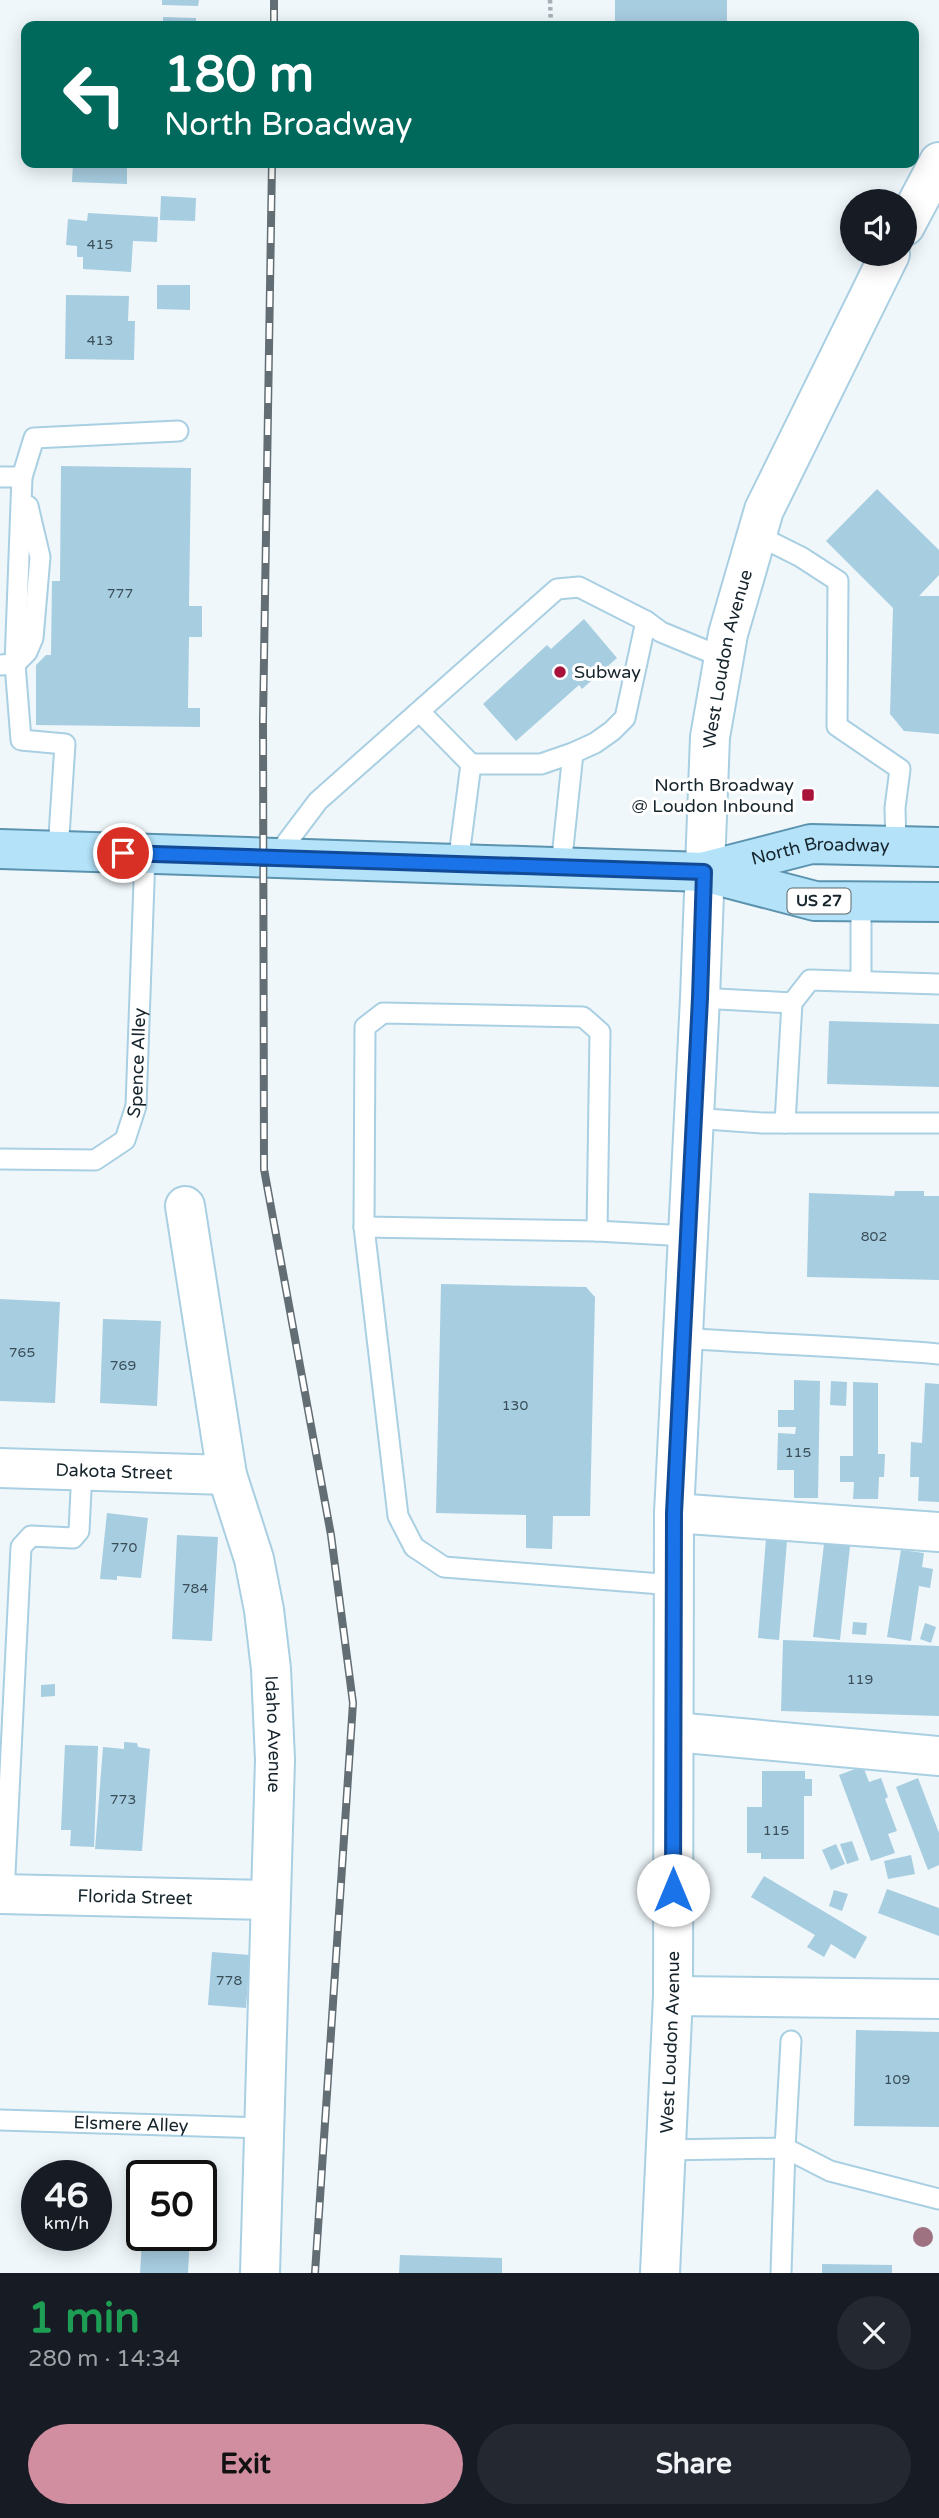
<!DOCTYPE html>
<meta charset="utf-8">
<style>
:root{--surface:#171b24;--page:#242831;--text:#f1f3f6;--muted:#9ea1a6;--accent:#d18ea1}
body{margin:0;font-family:"Varela Round",sans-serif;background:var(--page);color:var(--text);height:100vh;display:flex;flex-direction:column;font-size:26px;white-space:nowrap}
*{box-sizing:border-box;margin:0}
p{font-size:23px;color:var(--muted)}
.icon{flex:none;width:38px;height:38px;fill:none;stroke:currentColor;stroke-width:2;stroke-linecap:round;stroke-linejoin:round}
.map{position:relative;height:2273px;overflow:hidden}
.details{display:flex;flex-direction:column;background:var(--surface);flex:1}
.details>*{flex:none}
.guide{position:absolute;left:21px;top:21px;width:898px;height:147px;border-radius:14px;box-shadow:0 4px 18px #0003;background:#00695c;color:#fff;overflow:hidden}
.fabs{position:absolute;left:840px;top:189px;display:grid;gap:14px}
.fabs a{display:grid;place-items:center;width:77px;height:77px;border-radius:50%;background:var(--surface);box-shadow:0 4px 18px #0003;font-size:35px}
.speed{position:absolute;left:21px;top:2160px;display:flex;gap:14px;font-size:35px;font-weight:700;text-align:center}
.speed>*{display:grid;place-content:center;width:91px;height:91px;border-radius:50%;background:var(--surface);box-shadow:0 4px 18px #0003;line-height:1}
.speed small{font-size:18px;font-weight:400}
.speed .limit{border:4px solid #111;border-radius:10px;background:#fff;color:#111}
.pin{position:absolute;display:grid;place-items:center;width:60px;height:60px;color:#fff;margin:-30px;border:4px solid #fff;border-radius:50%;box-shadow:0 2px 7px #0007}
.me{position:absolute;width:77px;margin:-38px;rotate:0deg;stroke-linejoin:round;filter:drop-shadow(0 0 5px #0008)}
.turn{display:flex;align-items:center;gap:24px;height:147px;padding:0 28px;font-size:32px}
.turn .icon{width:91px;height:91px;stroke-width:2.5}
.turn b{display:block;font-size:49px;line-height:60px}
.round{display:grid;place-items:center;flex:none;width:74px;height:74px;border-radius:37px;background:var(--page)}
.overview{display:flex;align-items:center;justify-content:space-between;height:119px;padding:0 28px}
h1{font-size:42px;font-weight:700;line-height:52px;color:#1e9e55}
.primary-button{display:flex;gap:14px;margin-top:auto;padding:14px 28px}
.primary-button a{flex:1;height:80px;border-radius:42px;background:var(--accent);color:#111;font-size:28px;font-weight:700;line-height:80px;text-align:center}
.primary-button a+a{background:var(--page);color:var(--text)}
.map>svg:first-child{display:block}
.building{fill:#a7cde0}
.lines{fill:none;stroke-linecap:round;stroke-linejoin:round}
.lane-casing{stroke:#a9cfe2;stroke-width:23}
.street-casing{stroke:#a9cfe2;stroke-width:42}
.secondary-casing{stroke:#a9cfe2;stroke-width:42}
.primary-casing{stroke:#5b93af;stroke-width:42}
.path{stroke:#a6b0b6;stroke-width:4.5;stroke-dasharray:3.5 3.5;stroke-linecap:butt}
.lane{stroke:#fff;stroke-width:19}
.street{stroke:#fff;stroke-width:38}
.secondary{stroke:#fff;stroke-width:38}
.primary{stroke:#b3e2f9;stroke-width:38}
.rail-casing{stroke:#626e74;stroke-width:8}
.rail{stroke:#fff;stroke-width:5;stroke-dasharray:16;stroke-linecap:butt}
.tree{fill:#9e7280}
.route-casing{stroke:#114b97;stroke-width:18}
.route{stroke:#1a73e8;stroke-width:12}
.poi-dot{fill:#a9123a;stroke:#fff;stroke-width:2.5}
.labels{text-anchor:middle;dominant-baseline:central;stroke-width:6;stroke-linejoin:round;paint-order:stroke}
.number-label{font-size:14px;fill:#3a4e59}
.shield{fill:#fff;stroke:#5c666b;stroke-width:2}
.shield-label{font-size:16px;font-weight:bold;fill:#16242c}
.street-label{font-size:18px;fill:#16242c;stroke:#fff}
.poi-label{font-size:18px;fill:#16242c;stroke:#fff;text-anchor:start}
</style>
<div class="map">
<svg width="939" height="2273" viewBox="0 0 939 2273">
<rect width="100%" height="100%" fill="#eff7fb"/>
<path class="building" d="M162 0H199L198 6 162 5Z
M615 0H727V26H615Z
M163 17 196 18V26H163Z
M73 163H127V184L72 182Z
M161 196 196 198 195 221 160 220Z
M88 213 158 217 157 242 133 241 131 272 83 269V257H77V246L66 245 68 219 87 221Z
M157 285H190V310L157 309Z
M66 295 129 296 128 321H135L134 360 65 359Z
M61 466 191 468 189 606H202V637H189L188 708H200V727L36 725V665L46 655H51L52 581H60Z
M877 489 939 550V575L919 596H939V734L904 731 890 714 893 608 826 541Z
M584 619 617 658 582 689 579 685 516 741 483 704 547 645 551 649Z
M829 1021 939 1024V1087L827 1084Z
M895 1191H924V1196H939V1280L807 1277 809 1193 894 1196Z
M441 1284 586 1287 595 1297 590 1516H553L552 1549 526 1548V1515L436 1513Z
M0 1299 60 1302 55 1403 0 1401Z
M103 1319 161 1321 157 1406 100 1403Z
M794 1380 820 1381 818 1498H794V1470H777L778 1433 795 1434 796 1427H778V1410H794Z
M831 1381 847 1382 846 1406 830 1405Z
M853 1382 878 1383V1454H885L884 1477H879L878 1499H853L854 1482H840V1456H853Z
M925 1383 939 1384V1502L918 1501 919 1477H910L911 1442 922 1443Z
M107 1513 148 1518 141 1578 117 1576V1580L100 1579Z
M177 1535 218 1537 212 1641 172 1639Z
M766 1539 787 1541 779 1640 758 1638Z
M824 1544 850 1546 840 1640 813 1637Z
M901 1550 924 1553 922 1567 933 1569 930 1588 919 1586 911 1641 887 1637Z
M853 1622 867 1623 866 1635 852 1634Z
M925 1623 936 1627 931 1643 920 1639Z
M783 1640 939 1646V1716L781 1711Z
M55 1684V1696L41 1697V1685Z
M124 1742 137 1743 138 1747 150 1749 142 1851 95 1849 103 1747 124 1749Z
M65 1745 98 1746 94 1847 70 1846 71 1830H61Z
M863 1766 869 1782 881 1778 888 1797 885 1799 897 1831 888 1834 895 1853 871 1861 839 1775Z
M762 1771H805V1779H812V1796H804V1859H761V1853H747V1807H762Z
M918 1778 939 1833V1865L928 1870 896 1787Z
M852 1841 859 1860 847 1864 840 1844Z
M836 1844 845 1864 831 1870 822 1850Z
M911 1855 915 1874 888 1879 884 1861Z
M764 1876 867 1937 855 1959 831 1944 824 1957 807 1947 815 1935 751 1897Z
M887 1889 939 1908V1936L878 1913Z
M834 1890 848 1894 842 1911 829 1906Z
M212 1952 250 1955 246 2008 208 2005Z
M856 2030 939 2032V2127L854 2126Z
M151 2235H190L188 2273H140L142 2241 151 2242Z
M400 2255 502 2258V2273H399Z
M822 2264 892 2265V2273H822Z"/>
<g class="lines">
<defs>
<g id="lane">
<path d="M0 477H22"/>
<path d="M757 535 801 557 838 581 837 726 900 769 895 808 896 846"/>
<path d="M0 665 15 664 27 652 33 638 40 557 28 506"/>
<path d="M420 712 471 764"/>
<path d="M58 851 65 744 21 740 15 664 22 477 34 438 178 431"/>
<path d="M275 858 318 801 557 589 579 587 646 621 661 632 724 658"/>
<path d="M458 864 471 764H541L573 753 595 743 612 731 625 718 646 621"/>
<path d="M561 867 573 753"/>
<path d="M861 981V902"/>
<path d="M700 998 792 1003"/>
<path d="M692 1118 762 1123H939"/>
<path d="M785 1123 792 1003 810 980 939 984"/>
<path id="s1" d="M0 1159 95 1160 125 1140 136 1106 145 854"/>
<path d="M364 1227 597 1231"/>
<path d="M682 1338C768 1344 853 1347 939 1354"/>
<path d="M674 1585 444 1567 414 1547 398 1516 364 1227 365 1027 383 1013 583 1017 600 1032 597 1231 687 1236"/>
<path d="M4 1894 21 1547 31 1536 73 1538 79 1531 82 1470"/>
<path id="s2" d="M0 2120 264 2128"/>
<path d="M666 2150 785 2148 830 2171 939 2199"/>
<path d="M781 2273 785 2148 791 2041"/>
</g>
<g id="street">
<path id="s3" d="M185 1206 227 1475 254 1559 264 1610 271 1669 275 1760 260 2273"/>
<path id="s4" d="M0 1468 227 1475"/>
<path d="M674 1513 939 1532"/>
<path d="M674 1732 939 1756"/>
<path id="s5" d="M0 1894 270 1900"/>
<path d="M673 1996 939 1999"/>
</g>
<g id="secondary">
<path d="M905 226 939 162"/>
<path id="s6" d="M660 2273 673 1996 674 1513 700 998 710 737 728 634 764 510 890 254"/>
</g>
<g id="primary">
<path d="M0 849 704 872 815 901 939 902"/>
<path id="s7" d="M706 871 811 844 939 847"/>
</g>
</defs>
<use href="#lane" class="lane-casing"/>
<use href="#street" class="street-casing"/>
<use href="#secondary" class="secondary-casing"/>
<use href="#primary" class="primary-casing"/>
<path class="path" d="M550 0 551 26
M572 163H603"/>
<use href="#lane" class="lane"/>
<use href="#street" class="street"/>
<use href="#secondary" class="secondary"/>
<use href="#primary" class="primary"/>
<defs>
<path id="rail" d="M274 26V0
M272 163 263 721 264 1169 331 1535 353 1703 315 2273"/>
</defs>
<use href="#rail" class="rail-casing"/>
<use href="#rail" class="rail"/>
</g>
<circle class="tree" cx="923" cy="2237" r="10"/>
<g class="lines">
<defs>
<path id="route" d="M123 853 704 872 700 998 674 1513 673 1890"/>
</defs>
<use href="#route" class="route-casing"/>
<use href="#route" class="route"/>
</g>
<g class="poi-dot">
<circle cx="560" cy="672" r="7"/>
<rect x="801" y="788" width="14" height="14" rx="3.5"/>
</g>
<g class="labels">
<g class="number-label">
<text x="100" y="244">415</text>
<text x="100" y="340">413</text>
<text x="120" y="593">777</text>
<text x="874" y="1236">802</text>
<text x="22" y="1352">765</text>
<text x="123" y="1365">769</text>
<text x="515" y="1405">130</text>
<text x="798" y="1452">115</text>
<text x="124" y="1547">770</text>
<text x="195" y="1588">784</text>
<text x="860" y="1679">119</text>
<text x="123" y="1799">773</text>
<text x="776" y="1830">115</text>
<text x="229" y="1980">778</text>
<text x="897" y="2079">109</text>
</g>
<rect class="shield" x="787.5" y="888.5" width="63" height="25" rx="5"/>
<g class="shield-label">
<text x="819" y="901">US 27</text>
</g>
<g class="street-label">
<text stroke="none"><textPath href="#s6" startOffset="1617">West Loudon Avenue</textPath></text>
<text stroke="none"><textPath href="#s7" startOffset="117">North Broadway</textPath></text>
<text stroke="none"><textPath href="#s1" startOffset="210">Spence Alley</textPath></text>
<text stroke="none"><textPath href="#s4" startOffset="114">Dakota Street</textPath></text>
<text stroke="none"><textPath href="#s3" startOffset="537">Idaho Avenue</textPath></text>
<text stroke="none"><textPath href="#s5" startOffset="135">Florida Street</textPath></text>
<text stroke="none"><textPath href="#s6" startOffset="231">West Loudon Avenue</textPath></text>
<text stroke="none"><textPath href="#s2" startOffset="131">Elsmere Alley</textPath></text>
</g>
<g class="poi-label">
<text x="574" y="672">Subway</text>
<text x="794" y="785" text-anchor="end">North Broadway<tspan x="794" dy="21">@ Loudon Inbound</tspan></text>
</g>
</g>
</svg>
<div class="fabs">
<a><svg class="icon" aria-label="sound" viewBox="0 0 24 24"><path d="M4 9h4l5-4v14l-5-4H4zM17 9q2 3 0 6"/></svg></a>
</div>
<div class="speed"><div>46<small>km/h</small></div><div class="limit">50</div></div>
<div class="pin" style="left:123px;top:853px;background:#d93025"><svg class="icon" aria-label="arrive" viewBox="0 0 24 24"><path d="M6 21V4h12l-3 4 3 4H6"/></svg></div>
<svg class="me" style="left:673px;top:1890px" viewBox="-20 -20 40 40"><circle r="19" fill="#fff"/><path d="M0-13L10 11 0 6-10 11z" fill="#1a73e8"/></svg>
<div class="guide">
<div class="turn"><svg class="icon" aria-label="left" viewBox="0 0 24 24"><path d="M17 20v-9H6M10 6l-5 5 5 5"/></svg><div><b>180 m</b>North Broadway</div></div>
</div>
</div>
<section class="details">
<div class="overview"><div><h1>1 min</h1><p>280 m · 14:34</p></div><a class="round"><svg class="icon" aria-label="close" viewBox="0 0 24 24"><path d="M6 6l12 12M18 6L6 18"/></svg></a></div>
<div class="primary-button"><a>Exit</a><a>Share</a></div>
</section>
